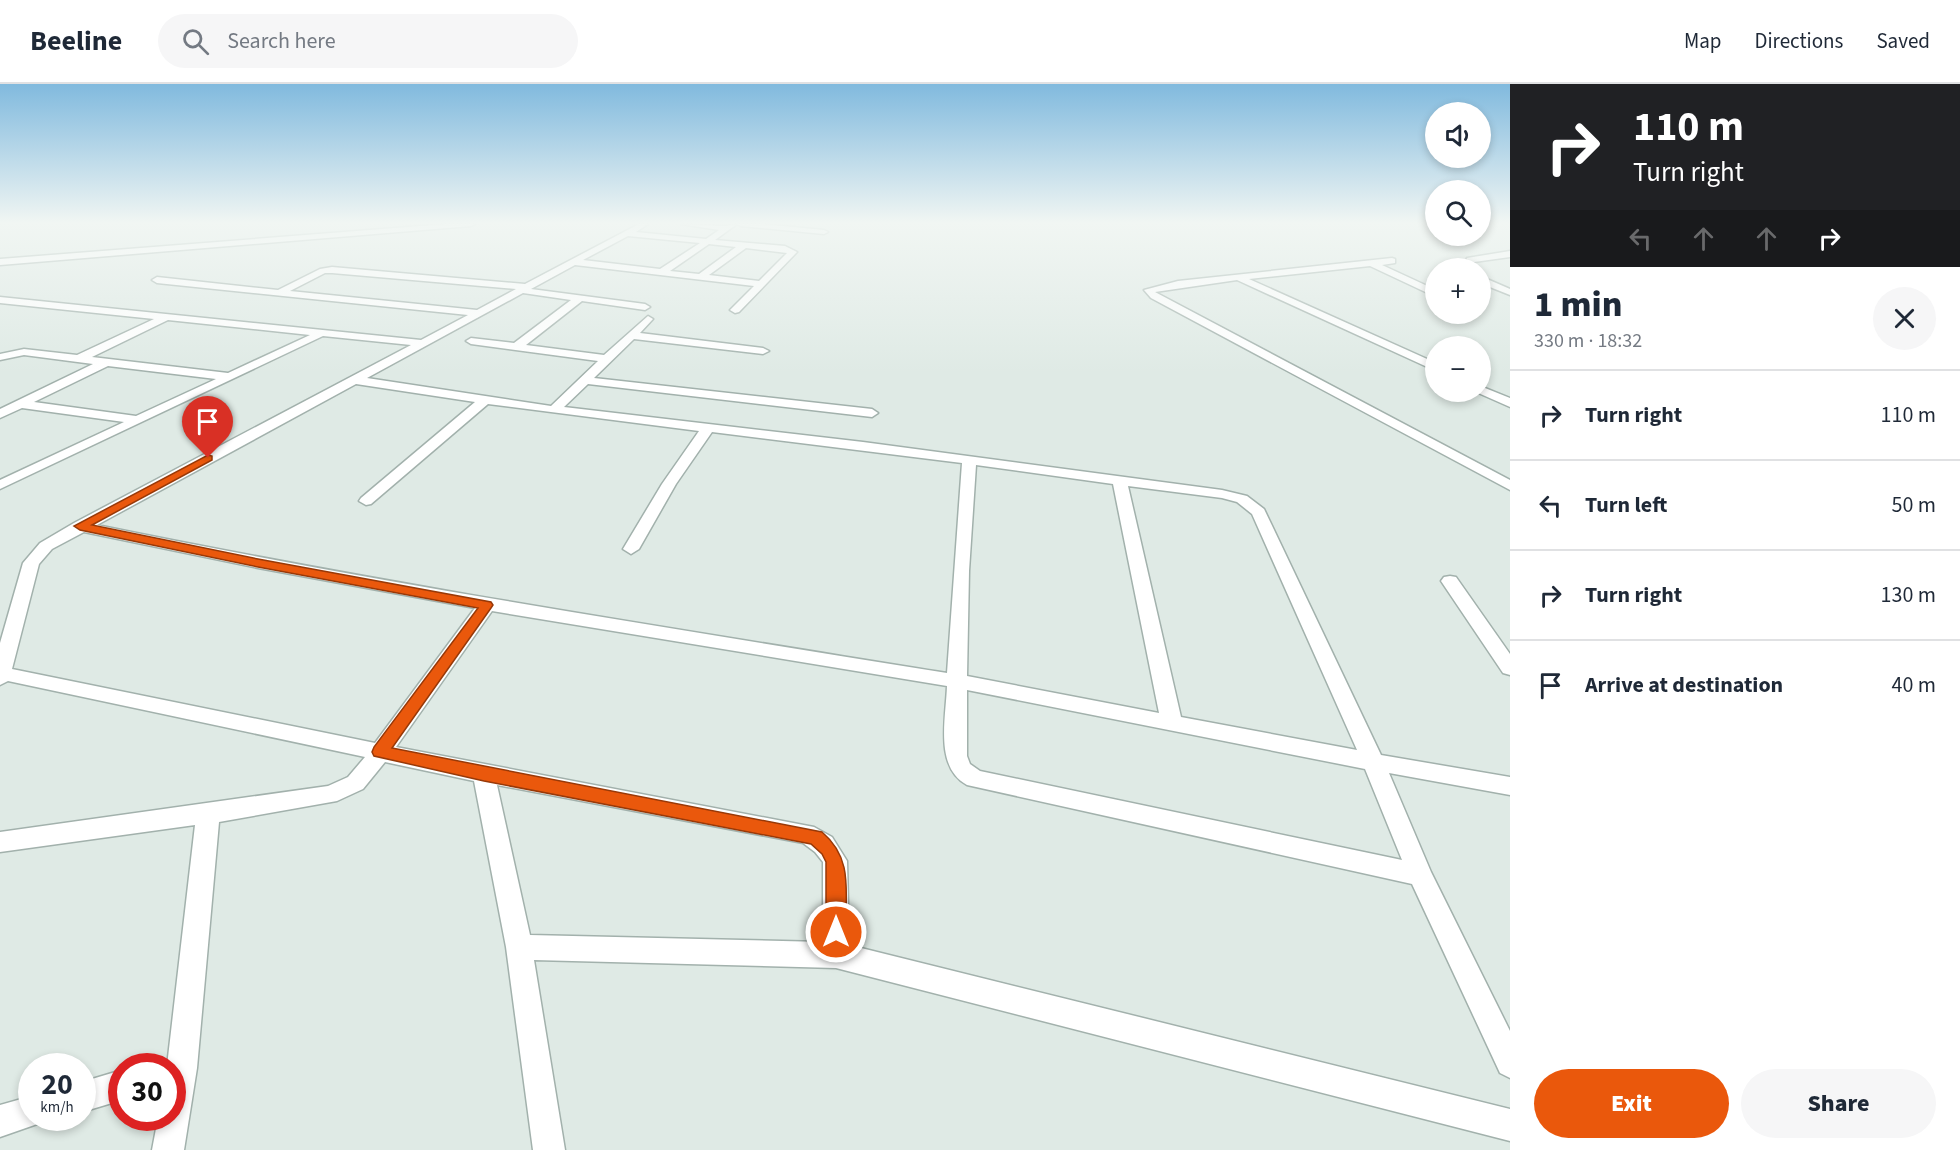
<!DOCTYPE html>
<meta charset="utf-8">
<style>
:root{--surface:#fff;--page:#f6f6f7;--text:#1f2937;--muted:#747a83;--line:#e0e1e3;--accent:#ea580c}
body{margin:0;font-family:"Source Sans 3",sans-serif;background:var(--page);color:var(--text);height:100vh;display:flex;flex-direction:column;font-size:22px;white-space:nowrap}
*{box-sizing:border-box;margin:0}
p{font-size:20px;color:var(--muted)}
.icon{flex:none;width:33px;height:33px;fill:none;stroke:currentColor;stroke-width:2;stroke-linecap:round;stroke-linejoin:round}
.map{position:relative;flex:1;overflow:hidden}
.panel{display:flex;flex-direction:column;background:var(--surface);width:450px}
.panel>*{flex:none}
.top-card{background:#202124;color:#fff;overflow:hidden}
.tools{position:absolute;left:1425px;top:18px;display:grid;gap:12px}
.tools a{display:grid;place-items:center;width:66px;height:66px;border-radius:50%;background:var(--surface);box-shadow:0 3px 9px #0003;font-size:30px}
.speed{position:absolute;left:18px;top:969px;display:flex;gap:12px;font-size:30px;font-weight:700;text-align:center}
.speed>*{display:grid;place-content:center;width:78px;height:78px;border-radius:50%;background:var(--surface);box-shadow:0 3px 9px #0003;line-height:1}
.speed small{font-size:15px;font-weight:400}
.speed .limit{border:9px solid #d22;background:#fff;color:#111}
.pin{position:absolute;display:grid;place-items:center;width:51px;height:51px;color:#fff;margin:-62px -26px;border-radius:50% 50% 50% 0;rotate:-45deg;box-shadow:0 0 6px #0007}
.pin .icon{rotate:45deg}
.me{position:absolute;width:66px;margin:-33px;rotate:0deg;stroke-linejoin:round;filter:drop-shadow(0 0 4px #0008)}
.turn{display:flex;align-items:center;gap:21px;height:126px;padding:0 24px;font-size:27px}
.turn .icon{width:78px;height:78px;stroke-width:2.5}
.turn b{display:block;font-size:42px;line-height:51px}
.lanes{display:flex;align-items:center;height:57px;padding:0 24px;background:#0003;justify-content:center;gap:30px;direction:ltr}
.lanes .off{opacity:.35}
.round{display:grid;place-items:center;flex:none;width:63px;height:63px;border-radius:32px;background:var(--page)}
.summary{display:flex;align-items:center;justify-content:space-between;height:102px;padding:0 24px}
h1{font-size:36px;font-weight:800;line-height:45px}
.action{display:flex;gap:12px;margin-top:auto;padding:12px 24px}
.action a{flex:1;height:69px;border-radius:36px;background:var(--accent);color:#fff;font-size:24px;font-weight:800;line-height:69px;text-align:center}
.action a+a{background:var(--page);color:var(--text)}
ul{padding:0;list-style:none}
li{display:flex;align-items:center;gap:18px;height:90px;padding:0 24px;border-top:2px solid var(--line)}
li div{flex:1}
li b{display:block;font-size:22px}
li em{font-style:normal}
header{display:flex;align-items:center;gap:36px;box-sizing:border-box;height:84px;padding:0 30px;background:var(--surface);border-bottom:2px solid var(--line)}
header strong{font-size:28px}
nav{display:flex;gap:33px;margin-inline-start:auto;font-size:21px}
.search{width:420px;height:54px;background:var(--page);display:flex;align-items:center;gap:15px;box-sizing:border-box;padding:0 21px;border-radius:33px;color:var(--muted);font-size:22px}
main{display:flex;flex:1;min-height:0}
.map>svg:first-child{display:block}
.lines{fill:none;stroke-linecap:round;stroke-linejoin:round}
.minor-casing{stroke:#a2b1ac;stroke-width:3}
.minor{fill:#fff;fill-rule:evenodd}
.route{fill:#ea580c;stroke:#983908;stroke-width:1.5}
</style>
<header>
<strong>Beeline</strong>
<div class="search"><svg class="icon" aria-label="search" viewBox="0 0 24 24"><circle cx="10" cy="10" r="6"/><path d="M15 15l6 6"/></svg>Search here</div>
<nav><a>Map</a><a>Directions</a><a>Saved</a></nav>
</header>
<main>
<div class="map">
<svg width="1510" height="1066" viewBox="0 0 1510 1066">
<rect width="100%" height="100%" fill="#dfeae5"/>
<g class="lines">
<defs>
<path id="minor" d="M446 140H475L471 142 0 181V175Z
M639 140H648L636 148 706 155 719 146 681 140 725 142 737 140 715 156 785 162 797 168 739 228 735 229 730 226 754 202 575 181 531 205 645 220 650 223 645 226 582 217 526 261 604 271 648 232 653 235 640 249 763 264 769 267 763 270 634 255 594 294 872 325 878 329 872 333 588 300 564 323 863 358 1222 406 1247 412 1264 425 1381 671 1510 693V711L1389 689 1431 788 1510 947V994L1500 989 1412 800 967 701C934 683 946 634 947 602L492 527 396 663 814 743 832 753 847 777 849 861 1510 1025V1057L836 884 534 876 565 1066H533L506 863 474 697 385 678 363 705 337 717 219 738 197 984 184 1066H152L158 1034H172V982H167L195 741 0 768V748L328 702 348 693 365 673 8 597 0 601V559L23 479 40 459 74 439 411 261 323 252 0 405V396L124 338 22 324 0 334V325L93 280 24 271 0 276V270L24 265 77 271 154 235 0 219V213L421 256 468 231 157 199 152 196 157 193 278 206 320 185 332 183 525 200ZM628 152 700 159 660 185 583 176ZM709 160 736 163 699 190 670 187ZM746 164 787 169 759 197 709 191ZM325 189H332L516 205 477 226 290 207ZM523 209 571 216 514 259 471 254 466 257 471 260 598 277 551 322 367 294ZM168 236 310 251 228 289 92 273ZM108 282 216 295 136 332 34 318ZM356 300 475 318 361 414 359 417 366 421 371 420 488 320 699 347 662 400 623 465 631 470 639 465 676 400 712 348 962 379 947 589C663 543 379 499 97 441ZM976 381 1113 400 1159 629 967 592 969 487ZM1128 402 1222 414 1237 418 1252 430 1357 666 1181 633ZM84 448 258 484 475 524 375 659 12 585 39 480 52 465ZM967 606 1365 685 1402 776 980 687 970 680 967 672ZM497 701 803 759 815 768 823 778V858L530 851Z
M737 140H762L824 146 828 148 824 150 741 142Z
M1510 167V173L1474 178 1471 184H1463L1467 174Z
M1392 174 1395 175V179L1382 181 1436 206V213L1370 182 1249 195 1436 279V287L1237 196 1155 208 1510 396V406L1151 214 1144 206 1178 197Z
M1480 192 1510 205V211L1480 199Z
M1480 302 1510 314V323L1476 308H1480Z
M1450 492 1456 493 1510 570V591L1503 589 1441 497 1444 493Z
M122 986V1016L82 1028V998Z
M32 1012V1034H45L43 1038 0 1053V1021Z"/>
</defs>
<use href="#minor" class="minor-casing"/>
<use href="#minor" class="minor"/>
</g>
<linearGradient id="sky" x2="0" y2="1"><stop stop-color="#81bade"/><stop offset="0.48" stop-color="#f1f6f3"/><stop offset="1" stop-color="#f1f6f3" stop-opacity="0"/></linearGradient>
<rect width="1510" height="289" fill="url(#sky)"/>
<path class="route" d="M208 371 212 372V376L92 441 258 475 491 518 493 521 491 524 392 664 822 748C854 775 845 808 846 848L843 854 836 857 829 854 826 848V778L822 770 811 760 484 697 374 672 372 668 374 663 478 524 258 483 80 446 74 442Z"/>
</svg>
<div class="tools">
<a><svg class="icon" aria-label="sound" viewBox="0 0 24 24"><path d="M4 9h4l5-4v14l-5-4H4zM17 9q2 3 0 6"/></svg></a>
<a><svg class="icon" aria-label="search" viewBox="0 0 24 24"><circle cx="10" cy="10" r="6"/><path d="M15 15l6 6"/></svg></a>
<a>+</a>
<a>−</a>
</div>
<div class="speed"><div>20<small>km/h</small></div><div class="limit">30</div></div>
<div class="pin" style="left:208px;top:374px;background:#d93025"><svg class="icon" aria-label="arrive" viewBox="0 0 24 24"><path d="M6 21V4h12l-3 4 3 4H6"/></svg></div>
<svg class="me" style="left:836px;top:848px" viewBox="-20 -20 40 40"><circle r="17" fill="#ea580c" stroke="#fff" stroke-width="3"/><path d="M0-11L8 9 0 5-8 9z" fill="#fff"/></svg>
</div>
<section class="panel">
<div class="top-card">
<div class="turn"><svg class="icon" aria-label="right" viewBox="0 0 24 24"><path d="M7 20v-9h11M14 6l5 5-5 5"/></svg><div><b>110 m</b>Turn right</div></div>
<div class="lanes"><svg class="icon off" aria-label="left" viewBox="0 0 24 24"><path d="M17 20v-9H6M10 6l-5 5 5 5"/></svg><svg class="icon off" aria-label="ahead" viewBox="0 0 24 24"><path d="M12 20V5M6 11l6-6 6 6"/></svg><svg class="icon off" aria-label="ahead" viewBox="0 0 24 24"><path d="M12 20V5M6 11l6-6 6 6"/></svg><svg class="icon" aria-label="right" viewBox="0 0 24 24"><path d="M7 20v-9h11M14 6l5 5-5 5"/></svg></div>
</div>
<div class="summary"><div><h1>1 min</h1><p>330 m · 18:32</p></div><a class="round"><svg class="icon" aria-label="close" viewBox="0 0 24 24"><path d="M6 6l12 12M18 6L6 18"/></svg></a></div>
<ul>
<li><svg class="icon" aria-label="right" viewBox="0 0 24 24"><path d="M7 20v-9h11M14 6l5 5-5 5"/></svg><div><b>Turn right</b></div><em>110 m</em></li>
<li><svg class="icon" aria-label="left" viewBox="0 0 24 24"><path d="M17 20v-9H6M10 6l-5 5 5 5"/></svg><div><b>Turn left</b></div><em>50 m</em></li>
<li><svg class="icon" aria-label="right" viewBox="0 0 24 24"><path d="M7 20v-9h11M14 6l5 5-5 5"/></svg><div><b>Turn right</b></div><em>130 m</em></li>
<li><svg class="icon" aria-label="arrive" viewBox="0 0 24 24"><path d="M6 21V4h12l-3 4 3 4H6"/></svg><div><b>Arrive at destination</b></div><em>40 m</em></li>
</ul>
<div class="action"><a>Exit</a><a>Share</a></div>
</section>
</main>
